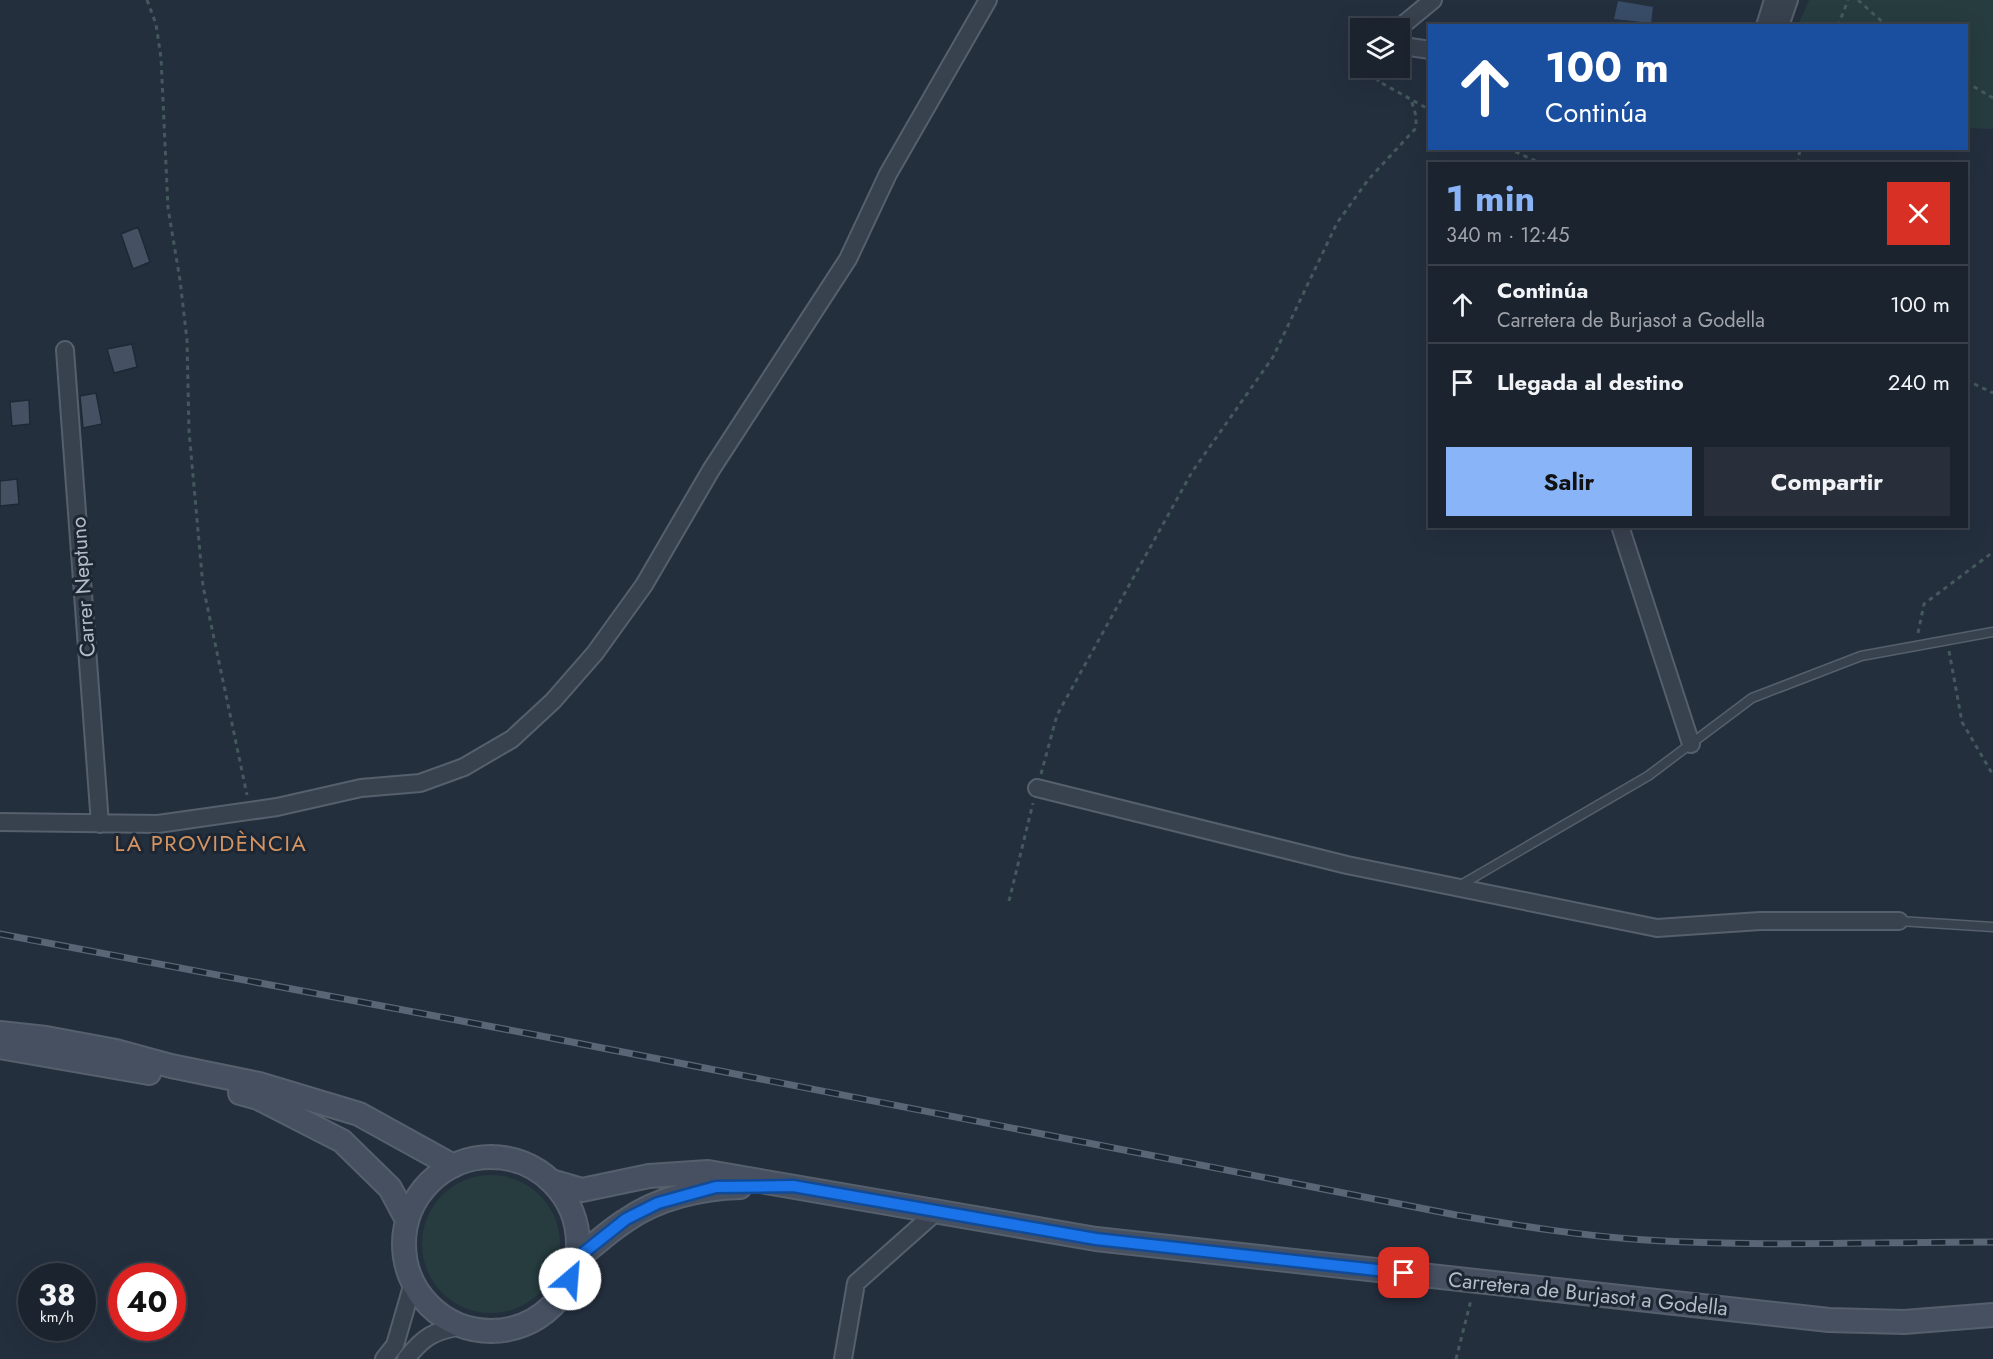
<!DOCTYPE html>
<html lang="es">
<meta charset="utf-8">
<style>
:root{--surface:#1b232e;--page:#282f3a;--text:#f1f3f6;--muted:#a0a4aa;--line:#39404a;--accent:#8ab4f8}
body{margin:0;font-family:Jost,sans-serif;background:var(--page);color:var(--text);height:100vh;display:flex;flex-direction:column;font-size:22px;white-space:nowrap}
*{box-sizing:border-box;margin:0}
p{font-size:20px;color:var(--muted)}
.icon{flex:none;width:33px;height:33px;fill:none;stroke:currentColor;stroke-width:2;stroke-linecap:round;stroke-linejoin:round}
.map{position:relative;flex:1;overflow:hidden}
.sheet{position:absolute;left:1428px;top:162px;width:540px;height:366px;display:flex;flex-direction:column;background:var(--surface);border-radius:0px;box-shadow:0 6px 24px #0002,0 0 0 2px var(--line)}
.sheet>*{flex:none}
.hud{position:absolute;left:1428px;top:24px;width:540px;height:126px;border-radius:0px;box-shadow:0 6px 24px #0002,0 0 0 2px var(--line);background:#1a4fa0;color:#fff;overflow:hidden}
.buttons{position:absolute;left:1350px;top:18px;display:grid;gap:12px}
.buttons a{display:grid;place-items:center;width:60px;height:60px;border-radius:0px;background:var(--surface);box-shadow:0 6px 24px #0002,0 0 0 2px var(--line);font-size:30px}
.speed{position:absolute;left:18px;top:1263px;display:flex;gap:12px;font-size:30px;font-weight:700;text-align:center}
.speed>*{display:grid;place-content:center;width:78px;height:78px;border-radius:50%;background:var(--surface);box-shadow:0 6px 24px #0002,0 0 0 2px var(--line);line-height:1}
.speed small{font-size:15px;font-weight:400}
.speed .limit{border:9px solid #d22;background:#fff;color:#111}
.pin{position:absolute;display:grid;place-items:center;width:51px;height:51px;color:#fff;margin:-26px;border-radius:12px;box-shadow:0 3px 9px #0006}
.me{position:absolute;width:66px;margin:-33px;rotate:27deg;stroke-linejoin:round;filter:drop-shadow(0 0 4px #0008)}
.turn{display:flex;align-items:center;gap:21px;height:126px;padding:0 18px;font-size:27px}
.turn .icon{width:78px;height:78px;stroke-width:2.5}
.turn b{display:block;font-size:42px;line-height:51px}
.round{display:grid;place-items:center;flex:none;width:63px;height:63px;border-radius:0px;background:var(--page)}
.headline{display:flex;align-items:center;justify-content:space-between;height:102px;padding:0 18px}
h1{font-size:36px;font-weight:700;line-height:45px;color:var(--accent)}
.primary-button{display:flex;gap:12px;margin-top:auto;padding:12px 18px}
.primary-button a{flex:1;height:69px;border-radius:0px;background:var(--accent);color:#111;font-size:24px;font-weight:700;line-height:69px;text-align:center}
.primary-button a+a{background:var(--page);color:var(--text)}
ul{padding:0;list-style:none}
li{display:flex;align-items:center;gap:18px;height:78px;padding:0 18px;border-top:2px solid var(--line)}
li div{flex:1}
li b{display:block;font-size:22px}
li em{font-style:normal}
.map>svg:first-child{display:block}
.green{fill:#263c3f}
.water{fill:#394c67}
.building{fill:#455162;stroke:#1f2835;stroke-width:1.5}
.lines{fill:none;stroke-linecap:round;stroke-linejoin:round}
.lane-casing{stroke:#565f6c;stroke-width:11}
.street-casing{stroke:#565f6c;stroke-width:20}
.secondary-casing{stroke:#565f6c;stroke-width:26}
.path{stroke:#44595c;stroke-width:3;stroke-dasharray:4.5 4.5;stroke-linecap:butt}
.lane{stroke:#38414e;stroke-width:8}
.street{stroke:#38414e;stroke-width:16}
.secondary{stroke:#465061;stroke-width:22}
.rail-casing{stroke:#5a6575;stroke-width:7}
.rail{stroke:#1d2633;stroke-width:4.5;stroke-dasharray:14;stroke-linecap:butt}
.route-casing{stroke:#114b97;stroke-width:15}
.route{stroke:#1a73e8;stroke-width:10}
.labels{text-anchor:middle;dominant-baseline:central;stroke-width:6;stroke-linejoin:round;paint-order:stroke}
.street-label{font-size:21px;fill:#b4bcc9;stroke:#1d2633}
.neighbourhood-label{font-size:22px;letter-spacing:1.5px;fill:#d59563;stroke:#1d2633}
</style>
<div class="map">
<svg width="1993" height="1359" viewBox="0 0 1993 1359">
<rect width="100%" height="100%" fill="#242f3e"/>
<path class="green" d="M1809 0H1993V129L1967 128 1966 26 1798 25Z
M422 1244a69 69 0 1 1 138 0a69 69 0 1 1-138 0Z"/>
<path class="water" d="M1618 1 1653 7 1651 23 1614 19Z"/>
<path class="building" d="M138 227 150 262 133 269 121 234Z
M132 344 137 367 114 373 107 349Z
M96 393 102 424 83 428 80 396Z
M29 400 30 424 12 426 10 402Z
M17 479 19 504 0 506V481Z"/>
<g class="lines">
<defs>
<path id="lane" d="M1459 886 1648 776 1752 698 1861 656 1993 632
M1899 921 1993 927"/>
<path id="street" d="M1765 26 1773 0
M1780 26 1789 0
M1399 28 1433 0
M1400 42 1410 47 1430 50
M65 350 100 824
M1620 526 1691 744
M1037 788 1347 865 1657 928 1760 921H1899
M0 822 158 824 277 807 361 788 420 783 464 767 512 739 553 701 595 653 644 585 711 470 848 259 888 174 988 0
M384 1359 395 1345 413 1283
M406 1359C424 1336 434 1331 462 1326
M843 1359 856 1283 937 1211"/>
<path id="secondary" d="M0 1033 46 1038 116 1051 171 1066 259 1084 359 1114 453 1166
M0 1047 149 1073
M240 1093 258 1098 342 1141 390 1188 407 1220
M404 1244a87 87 0 1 1 174 0a87 87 0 1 1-174 0Z
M551 1181 582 1190 649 1176 708 1172 1096 1239 1829 1320 1904 1322 1993 1315
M577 1259C593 1246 608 1232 625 1221 657 1198 702 1188 740 1187"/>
</defs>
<use href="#lane" class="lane-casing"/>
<use href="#street" class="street-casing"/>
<use href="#secondary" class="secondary-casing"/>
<path class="path" d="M147 0 156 24 161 58 168 208 180 280 187 340 189 431 203 586 247 795
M1858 0 1887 26
M1838 26 1848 0
M1381 68 1378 81 1430 110
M1966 82 1993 98
M1507 148 1542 164
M1798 164 1800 148
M1966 380 1993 393
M1918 633 1924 604 1993 552
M1949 651 1962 722 1993 775
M1041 774 1057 715 1192 472 1273 357 1337 223 1368 180 1416 128V116L1411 99
M1009 901 1033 803
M1456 1359 1471 1300"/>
<use href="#lane" class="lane"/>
<use href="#street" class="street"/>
<use href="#secondary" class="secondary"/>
<defs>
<path id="rail" d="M0 934 536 1035 1456 1215C1520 1226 1582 1236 1646 1240 1761 1247 1878 1242 1993 1242"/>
</defs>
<use href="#rail" class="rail-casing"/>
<use href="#rail" class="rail"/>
</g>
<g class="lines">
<defs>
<path id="route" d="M570 1279 577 1258 626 1219 658 1203 716 1187 793 1186 1096 1239 1404 1273"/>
</defs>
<use href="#route" class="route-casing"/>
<use href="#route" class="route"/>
</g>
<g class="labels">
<g class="street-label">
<text transform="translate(83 587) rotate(-94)">Carrer Neptuno</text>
<text transform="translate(1588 1294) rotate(6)">Carretera de Burjasot a Godella</text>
</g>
<g class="neighbourhood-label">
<text x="211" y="843">LA PROVIDÈNCIA</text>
</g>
</g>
</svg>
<div class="buttons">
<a><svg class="icon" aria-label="layers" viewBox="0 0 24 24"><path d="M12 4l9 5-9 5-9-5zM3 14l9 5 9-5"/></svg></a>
</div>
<div class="speed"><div>38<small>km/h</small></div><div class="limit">40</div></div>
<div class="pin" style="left:1404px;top:1273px;background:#d93025"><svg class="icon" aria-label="arrive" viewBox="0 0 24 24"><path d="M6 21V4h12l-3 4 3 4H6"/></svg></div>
<svg class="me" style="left:570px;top:1279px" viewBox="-20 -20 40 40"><circle r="19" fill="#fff"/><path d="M0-13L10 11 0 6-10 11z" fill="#1a73e8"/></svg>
<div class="hud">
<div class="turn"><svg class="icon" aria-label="ahead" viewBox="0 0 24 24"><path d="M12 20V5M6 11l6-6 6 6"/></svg><div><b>100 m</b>Continúa</div></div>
</div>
<section class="sheet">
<div class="headline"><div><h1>1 min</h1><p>340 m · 12:45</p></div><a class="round" style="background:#d93025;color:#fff"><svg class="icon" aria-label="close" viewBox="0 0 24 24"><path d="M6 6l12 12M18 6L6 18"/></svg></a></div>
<ul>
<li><svg class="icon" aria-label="ahead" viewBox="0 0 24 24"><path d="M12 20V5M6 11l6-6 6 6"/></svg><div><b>Continúa</b><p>Carretera de Burjasot a Godella</p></div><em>100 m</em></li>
<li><svg class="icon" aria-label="arrive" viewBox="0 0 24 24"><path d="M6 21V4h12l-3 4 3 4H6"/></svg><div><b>Llegada al destino</b></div><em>240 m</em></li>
</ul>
<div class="primary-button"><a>Salir</a><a>Compartir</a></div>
</section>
</div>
